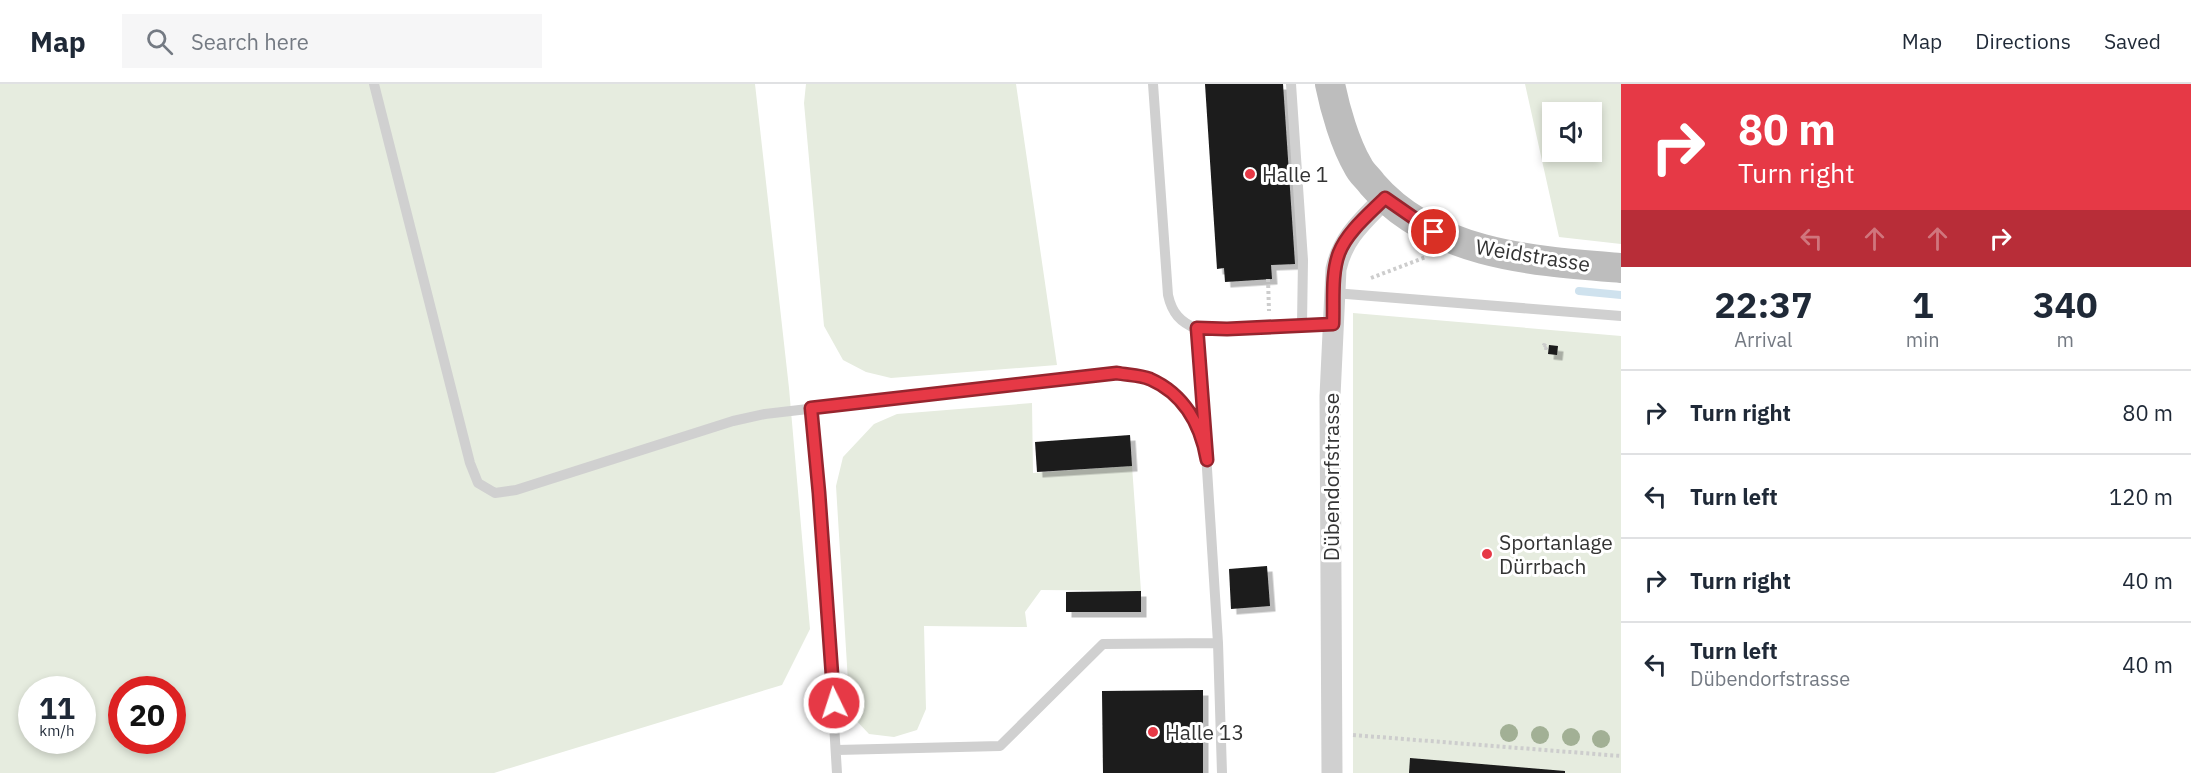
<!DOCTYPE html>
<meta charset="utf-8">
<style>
:root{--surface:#fff;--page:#f6f6f7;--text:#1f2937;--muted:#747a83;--line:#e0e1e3}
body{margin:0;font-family:"IBM Plex Sans",sans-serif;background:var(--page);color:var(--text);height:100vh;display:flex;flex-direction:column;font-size:22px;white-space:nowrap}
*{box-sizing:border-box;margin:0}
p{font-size:20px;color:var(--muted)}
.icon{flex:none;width:33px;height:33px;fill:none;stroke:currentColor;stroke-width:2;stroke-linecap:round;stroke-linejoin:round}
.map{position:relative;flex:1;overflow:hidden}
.side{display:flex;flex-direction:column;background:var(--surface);width:570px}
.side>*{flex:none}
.top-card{background:#e63946;color:#fff;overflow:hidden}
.controls{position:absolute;left:1542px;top:18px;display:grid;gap:12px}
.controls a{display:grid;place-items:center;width:60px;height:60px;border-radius:0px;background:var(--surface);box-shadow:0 3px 9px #0003;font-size:30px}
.speed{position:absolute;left:18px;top:592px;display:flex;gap:12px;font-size:30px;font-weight:700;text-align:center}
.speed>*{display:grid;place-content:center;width:78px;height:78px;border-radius:50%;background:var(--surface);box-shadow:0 3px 9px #0003;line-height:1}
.speed small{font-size:15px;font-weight:400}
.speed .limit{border:9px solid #d22;background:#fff;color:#111}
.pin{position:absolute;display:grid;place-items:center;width:51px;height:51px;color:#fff;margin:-26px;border:3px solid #fff;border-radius:50%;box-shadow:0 2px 6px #0007}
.me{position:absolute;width:66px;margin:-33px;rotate:356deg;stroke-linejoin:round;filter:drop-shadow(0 0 4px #0008)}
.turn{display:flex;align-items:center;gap:21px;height:126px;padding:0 18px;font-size:27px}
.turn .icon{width:78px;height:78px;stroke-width:2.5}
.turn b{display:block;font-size:42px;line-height:51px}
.lanes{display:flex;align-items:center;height:57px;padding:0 18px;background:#0003;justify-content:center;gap:30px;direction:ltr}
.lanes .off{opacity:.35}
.eta{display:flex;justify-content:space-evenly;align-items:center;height:102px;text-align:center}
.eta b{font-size:36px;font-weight:800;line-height:42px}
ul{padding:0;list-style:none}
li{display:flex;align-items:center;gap:18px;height:84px;padding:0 18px;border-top:2px solid var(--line)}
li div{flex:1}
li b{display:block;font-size:22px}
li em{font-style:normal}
header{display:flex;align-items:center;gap:36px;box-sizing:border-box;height:84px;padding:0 30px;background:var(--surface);border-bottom:2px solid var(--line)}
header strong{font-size:28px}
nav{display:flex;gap:33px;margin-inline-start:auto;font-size:21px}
.search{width:420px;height:54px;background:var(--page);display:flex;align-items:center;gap:15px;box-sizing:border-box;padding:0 21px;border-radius:0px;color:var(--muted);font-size:22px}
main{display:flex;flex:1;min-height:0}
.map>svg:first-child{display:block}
.green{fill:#e6ecdf;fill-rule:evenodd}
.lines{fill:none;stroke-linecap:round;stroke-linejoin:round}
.stream{stroke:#cfe2ee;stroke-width:8}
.building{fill:#1a1a1a;filter:url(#shadow)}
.path{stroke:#cdcdcd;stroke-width:4;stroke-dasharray:3 3;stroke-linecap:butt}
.service{stroke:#d0d0d0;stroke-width:10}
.minor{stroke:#d0d0d0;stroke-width:21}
.secondary{stroke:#bdbdbd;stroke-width:30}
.tree{fill:#a2b095}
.route-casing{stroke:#96252e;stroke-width:15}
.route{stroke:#e63946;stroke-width:10}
.poi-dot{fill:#e63946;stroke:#fff;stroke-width:2}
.labels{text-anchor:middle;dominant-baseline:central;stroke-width:6;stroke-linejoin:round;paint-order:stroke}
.poi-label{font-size:21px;fill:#333;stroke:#fff;text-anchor:start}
.street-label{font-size:21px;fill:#333;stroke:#fff}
</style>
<header>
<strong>Map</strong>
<div class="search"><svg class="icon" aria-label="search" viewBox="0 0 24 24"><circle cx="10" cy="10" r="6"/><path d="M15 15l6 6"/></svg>Search here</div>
<nav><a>Map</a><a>Directions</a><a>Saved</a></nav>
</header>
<main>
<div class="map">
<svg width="1621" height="689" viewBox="0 0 1621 689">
<defs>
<filter id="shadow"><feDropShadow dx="5.5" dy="5.5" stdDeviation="0" flood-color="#0004"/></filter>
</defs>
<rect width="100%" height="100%" fill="#fff"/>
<path class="green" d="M0 0H755L789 304 810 545 782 601 494 689H0ZM32 606H82V657H32ZM122 606H172V657H122Z
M806 0H1016L1057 281 891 294 866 288 843 276 824 242 804 19Z
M1525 0H1621V160L1559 153ZM1552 28H1592V68H1552Z
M1353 229 1621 252V689H1353Z
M1032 319 1033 389 1132 382 1141 507 1041 506 1025 528 1027 543 924 542 926 625 917 646 894 653 869 650 850 630 836 402 843 373 874 340 897 330Z"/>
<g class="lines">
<path class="stream" d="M1579 207 1621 211"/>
</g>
<path class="building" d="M1205 0H1283L1295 180 1271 181 1272 195 1225 198 1224 184 1217 185Z
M1549 261 1558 262 1557 271 1548 270Z
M1130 351 1132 382 1037 388 1035 358Z
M1267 482 1270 522 1231 525 1229 485Z
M1141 507V528H1066V508Z
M1203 606V689H1103L1102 607Z
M1410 674 1565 687V689H1409Z"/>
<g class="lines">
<path class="path" d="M1371 194 1426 173
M1268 195 1269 227
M1546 262 1544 261 1543 263 1546 264 1547 263
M1353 651 1621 672"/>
<path class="service" d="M374 0 470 379 478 399 495 409 516 406 733 337 765 330 1117 289C1127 291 1140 291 1150 295 1184 310 1201 342 1207 376
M1153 0 1168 211C1172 229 1180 238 1197 245L1205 351
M1291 0 1303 176 1302 240
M1334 209 1621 232
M1197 245H1227L1333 240
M811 323 820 409 837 689
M1206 369 1218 559 1222 689
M837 666 1000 662 1103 560 1218 559"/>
<path class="minor" d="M1332 689 1330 312 1336 185C1343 153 1363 137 1385 114"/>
<path class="secondary" d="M1330 0C1335 25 1345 60 1358 82 1361 89 1368 94 1372 100 1433 171 1534 177 1621 184"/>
</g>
<g class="tree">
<circle cx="1509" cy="649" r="9"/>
<circle cx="1540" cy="651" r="9"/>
<circle cx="1571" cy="653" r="9"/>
<circle cx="1601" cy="655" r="9"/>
</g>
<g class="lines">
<defs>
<path id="route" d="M834 619 819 409 811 324 1117 289C1127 291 1140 291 1150 295 1184 310 1201 341 1207 376L1197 244 1227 245 1333 240C1334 218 1331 190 1339 169 1347 148 1369 130 1385 114L1434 148"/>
</defs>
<use href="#route" class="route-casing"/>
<use href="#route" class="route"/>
</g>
<g class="poi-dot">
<circle cx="1250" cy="90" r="6"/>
<circle cx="1487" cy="470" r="6"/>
<circle cx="1153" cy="648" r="6"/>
</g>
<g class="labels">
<g class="poi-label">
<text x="1262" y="90">Halle 1</text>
<text x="1499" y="458">Sportanlage<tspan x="1499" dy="24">Dürrbach</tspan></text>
<text x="1165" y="648">Halle 13</text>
</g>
<g class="street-label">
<text transform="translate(1533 171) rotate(9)">Weidstrasse</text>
<text transform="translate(1331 393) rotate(-90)">Dübendorfstrasse</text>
</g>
</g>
</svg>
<div class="controls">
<a><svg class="icon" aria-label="sound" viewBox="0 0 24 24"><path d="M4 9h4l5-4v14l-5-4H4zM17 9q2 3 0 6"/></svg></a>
</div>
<div class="speed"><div>11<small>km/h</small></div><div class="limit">20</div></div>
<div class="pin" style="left:1434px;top:148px;background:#d93025"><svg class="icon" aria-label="arrive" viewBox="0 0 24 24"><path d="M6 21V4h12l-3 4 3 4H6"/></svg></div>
<svg class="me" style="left:834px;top:619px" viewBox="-20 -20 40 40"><circle r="17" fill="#e63946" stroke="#fff" stroke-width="3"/><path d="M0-11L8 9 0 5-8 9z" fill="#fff"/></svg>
</div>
<section class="side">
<div class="top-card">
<div class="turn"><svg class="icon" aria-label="right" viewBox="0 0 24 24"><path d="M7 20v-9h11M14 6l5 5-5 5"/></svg><div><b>80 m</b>Turn right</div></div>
<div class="lanes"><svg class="icon off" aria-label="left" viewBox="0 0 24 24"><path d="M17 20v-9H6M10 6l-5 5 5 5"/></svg><svg class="icon off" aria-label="ahead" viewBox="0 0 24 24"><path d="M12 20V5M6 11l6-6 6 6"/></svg><svg class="icon off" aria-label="ahead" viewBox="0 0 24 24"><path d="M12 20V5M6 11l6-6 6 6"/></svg><svg class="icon" aria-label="right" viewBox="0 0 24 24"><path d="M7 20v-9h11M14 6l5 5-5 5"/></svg></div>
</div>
<div class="eta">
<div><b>22:37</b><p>Arrival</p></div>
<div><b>1</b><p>min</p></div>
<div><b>340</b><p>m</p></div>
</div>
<ul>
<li><svg class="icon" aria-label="right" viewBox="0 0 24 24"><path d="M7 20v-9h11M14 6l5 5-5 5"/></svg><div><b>Turn right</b></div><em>80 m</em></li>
<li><svg class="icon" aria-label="left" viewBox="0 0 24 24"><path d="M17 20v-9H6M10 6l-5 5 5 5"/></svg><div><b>Turn left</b></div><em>120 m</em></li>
<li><svg class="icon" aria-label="right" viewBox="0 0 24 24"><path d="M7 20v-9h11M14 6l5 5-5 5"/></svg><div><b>Turn right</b></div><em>40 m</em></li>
<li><svg class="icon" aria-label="left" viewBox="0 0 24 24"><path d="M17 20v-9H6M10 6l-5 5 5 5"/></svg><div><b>Turn left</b><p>Dübendorfstrasse</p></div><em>40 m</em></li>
</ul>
</section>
</main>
